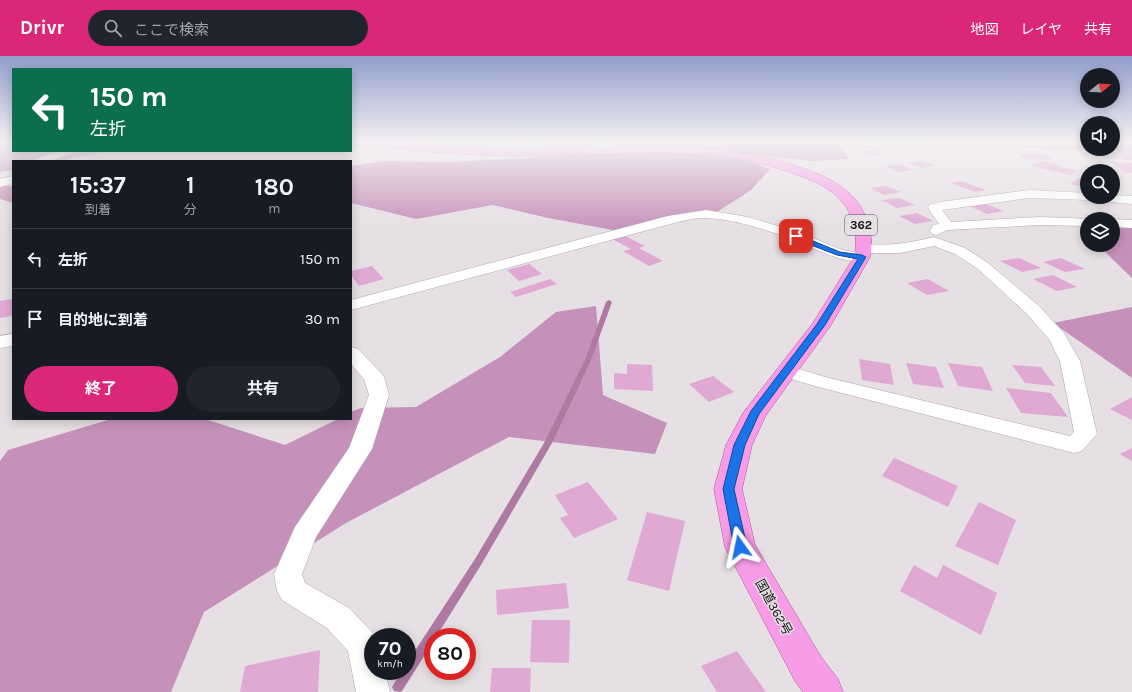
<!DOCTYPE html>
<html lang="ja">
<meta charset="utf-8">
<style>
:root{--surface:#171b24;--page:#20242c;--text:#f1f3f6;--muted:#9ea1a6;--line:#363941;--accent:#db2777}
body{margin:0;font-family:Karla,"Noto Sans JP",sans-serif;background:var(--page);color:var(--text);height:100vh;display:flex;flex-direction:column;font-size:15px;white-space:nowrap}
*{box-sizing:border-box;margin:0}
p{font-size:13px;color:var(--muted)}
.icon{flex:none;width:22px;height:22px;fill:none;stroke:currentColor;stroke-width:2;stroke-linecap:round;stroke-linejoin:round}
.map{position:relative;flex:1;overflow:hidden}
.details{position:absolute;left:12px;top:104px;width:340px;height:260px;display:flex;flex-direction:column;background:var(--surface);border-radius:0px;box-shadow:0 2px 10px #0003}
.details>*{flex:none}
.hud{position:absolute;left:12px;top:12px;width:340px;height:84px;border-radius:0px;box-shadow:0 2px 10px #0003;background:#0b6e4f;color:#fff;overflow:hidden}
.needle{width:26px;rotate:72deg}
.tools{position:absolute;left:1080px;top:12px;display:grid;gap:8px}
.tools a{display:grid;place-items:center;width:40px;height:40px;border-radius:50%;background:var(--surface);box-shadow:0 2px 10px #0003;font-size:20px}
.speed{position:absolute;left:364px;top:572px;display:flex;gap:8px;font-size:20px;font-weight:700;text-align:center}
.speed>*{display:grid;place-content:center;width:52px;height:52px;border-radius:50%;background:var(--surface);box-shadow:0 2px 10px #0003;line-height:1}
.speed small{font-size:10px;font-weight:400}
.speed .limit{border:6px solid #d22;background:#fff;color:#111}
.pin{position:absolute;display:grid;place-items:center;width:34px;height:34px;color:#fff;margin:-17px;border-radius:8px;box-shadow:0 2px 6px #0006}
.me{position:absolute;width:44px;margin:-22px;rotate:348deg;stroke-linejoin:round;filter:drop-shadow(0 0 3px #0008)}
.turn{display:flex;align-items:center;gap:14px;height:84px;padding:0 12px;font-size:18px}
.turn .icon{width:52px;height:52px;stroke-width:2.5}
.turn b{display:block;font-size:28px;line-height:34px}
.eta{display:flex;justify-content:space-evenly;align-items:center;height:68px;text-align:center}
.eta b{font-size:24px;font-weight:700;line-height:28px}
.cta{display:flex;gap:8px;margin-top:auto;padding:8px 12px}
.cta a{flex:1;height:46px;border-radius:24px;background:var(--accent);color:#fff;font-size:16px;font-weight:700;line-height:46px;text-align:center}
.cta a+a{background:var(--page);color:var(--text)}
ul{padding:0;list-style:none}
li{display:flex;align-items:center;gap:12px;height:60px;padding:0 12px;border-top:1px solid var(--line)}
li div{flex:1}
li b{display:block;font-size:15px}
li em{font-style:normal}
header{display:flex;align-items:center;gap:24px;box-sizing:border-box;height:56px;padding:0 20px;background:var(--accent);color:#fff}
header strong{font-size:19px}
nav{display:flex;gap:22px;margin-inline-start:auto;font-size:14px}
.search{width:280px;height:36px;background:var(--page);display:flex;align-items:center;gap:10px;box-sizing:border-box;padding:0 14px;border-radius:22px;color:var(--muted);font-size:15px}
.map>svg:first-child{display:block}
.forest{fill:#c590b9}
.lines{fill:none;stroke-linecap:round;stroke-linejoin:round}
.stream{fill:#ae7aa2;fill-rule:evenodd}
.building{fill:#dfa9d3}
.minor-casing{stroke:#aca6ab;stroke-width:1}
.trunk-casing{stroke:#a75c9a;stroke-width:1}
.minor{fill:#fff;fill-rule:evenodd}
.trunk{fill:#f89ce7;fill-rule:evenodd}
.route{fill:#1a73e8;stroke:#114b97}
.labels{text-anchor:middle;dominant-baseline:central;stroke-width:3;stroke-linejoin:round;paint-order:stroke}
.shield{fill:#e6dfe4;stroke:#545053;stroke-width:1}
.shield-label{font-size:12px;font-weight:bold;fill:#151315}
.street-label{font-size:13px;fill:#151315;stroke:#e6dfe4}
</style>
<header>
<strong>Drivr</strong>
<div class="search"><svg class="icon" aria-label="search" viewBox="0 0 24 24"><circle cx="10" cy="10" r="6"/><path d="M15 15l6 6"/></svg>ここで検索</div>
<nav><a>地図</a><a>レイヤ</a><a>共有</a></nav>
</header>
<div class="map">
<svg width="1132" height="636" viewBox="0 0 1132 636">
<rect width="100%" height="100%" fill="#e6dfe4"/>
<path class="forest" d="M0 86H13V95H110L58 105H13V114L0 116Z
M542 86H837L849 103 813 105 704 93 547 91Z
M907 86H1087V93H1113V86H1132V97Z
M678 97 734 101 770 113 751 134 717 156 624 176 548 162 493 149 416 163 351 147V110L382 105 448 106 605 98Z
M0 130H13V147L0 143Z
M1113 168 1132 169V222L1098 189H1113Z
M596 250 603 339 667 367 655 398 509 381 346 467 204 556 171 636H0V405L8 394 111 363H205L285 389 338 363H351V356L361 352 416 351 500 301 556 256Z
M1132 251V322L1053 267Z"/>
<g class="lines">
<path class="stream" d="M609 244 612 246 591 304 552 387 481 509 436 581H433V586L402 635 400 636 394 635 392 631 402 615H407V607L475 503 544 387 585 304 606 246Z"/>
</g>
<path class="building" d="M846 86H863L873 91 857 92Z
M874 94 882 100H869L861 95Z
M1091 94 1132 96V104L1102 102Z
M1018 97 1044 98 1052 104 1025 103Z
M922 105 935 110 922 112 909 107Z
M1041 105 1063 110 1061 111 1077 115 1070 119 1031 110Z
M1109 105 1132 107V117H1126Z
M900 108 913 114 898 116 885 110Z
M1083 120 1087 121V132L1070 128Z
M961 125 986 134 975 136 951 127Z
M886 130 901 136 884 139 870 132Z
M899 142 915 149 897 152 882 144Z
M986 148 1004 155 987 158 969 150Z
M917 157 933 165 915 168 899 160Z
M623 179 645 190 639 192 663 205 649 210 623 195 631 193 612 183Z
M1019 202 1041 212 1022 216 1000 205Z
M1061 202 1085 213 1065 216 1043 206Z
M529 208 542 218 519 225 507 214Z
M372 210 384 223 359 230 351 219V215Z
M1053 219 1077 231 1057 235 1033 223Z
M550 223 557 228 516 241 510 236Z
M928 223 949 235 927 239 907 227Z
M13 243V258L11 260 0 262V245Z
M859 303 890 308 894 329 862 324Z
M906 307 936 311 944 332 913 328Z
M948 307 982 311 993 335 958 330Z
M627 308 652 309 653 335 614 333V317L627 318Z
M1012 309 1041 311 1055 330 1025 327Z
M713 320 734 336 709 346 689 328Z
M1006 332 1051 337 1068 361 1021 357Z
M1132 341V364L1110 353Z
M1132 392V405L1120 398Z
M894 402 958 430 948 451 882 420Z
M588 426 618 463 574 482 560 462 568 459 555 439Z
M979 446 1016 464 998 509 955 490Z
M647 456 685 465 669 535 627 524Z
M914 509 937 522 943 509 997 537 981 579 900 535Z
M566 527 569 552 497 559 496 534Z
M532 564H570L569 607 530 606Z
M320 594 318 636H240L245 610Z
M737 595 766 636H717L701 610Z
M492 612H531L530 636H490Z"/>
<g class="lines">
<defs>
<path id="minor" d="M589 86H603L620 93 621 95 620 97H612L590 88Z
M58 95H73L72 97 50 105H35L36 103Z
M13 120V127L0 131V123Z
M1029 134 1087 137V141H1113V139L1132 140V148L1090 144 1029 142 942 154 951 166 1040 161 1091 163H1087V170L1040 169 947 174 937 179 932 178 930 175 933 169 939 168 928 152 929 149 940 146Z
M706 154 748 161 801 177 842 194 867 198 869 201 867 204C843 210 814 191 791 183 765 173 736 164 707 162 697 161 684 165 674 167L351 254V244L668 160Z
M1113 163 1132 164V172L1113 171Z
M934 181 965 192 988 207 1038 249 1064 277 1080 305 1097 378 1082 395 1074 397 811 329 779 319 776 315 779 311 786 309 825 321 1070 380 1074 376 1060 305 1049 283 1026 257 978 213 955 198 934 190 900 197H874L860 195 858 192 860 189 865 188C892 190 908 187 934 181Z
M13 278V290L0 292V280Z
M351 291 358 293 381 317 384 321 389 339 372 393 316 481 302 518 305 527 349 552 374 578 376 581H373V615H385L390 636H356L348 595 327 572 282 544 277 535 274 518 295 471 349 392 369 339 364 323 351 308Z"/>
<path id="trunk" d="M352 86C409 83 465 93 521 93 618 94 716 79 808 114 833 123 859 138 867 165 871 177 873 189 870 201L831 269 766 359 752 389 742 433 755 489 821 601 838 623 843 636H803L795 625 725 491 714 433 726 389 743 357 813 267 854 201C857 190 856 179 853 168 848 143 825 129 803 121 712 85 616 101 521 100 467 100 412 94 358 89Z"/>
</defs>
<use href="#minor" class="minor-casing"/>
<use href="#trunk" class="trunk-casing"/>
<use href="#minor" class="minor"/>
<use href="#trunk" class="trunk"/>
</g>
<linearGradient id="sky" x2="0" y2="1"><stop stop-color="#919dcc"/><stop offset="0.49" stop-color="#f4f1f3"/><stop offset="1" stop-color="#f4f1f3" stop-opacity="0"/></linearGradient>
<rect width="1132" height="175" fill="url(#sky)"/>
<path class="route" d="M796 178 840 196 862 199 866 201 825 269 759 358 745 389 734 433 747 491 745 495 740 496 736 495 734 491 723 433 734 389 751 355 817 268 858 203 837 199 793 182 792 180Z"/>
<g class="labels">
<rect class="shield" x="845" y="159" width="32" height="20" rx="3"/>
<g class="shield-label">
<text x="861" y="169">362</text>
</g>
<g class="street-label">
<text transform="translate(774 551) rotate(61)">国道362号</text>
</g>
</g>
</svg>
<div class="tools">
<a><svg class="needle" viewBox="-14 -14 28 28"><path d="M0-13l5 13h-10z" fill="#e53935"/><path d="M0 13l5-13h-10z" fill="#9ea1a6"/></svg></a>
<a><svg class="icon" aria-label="sound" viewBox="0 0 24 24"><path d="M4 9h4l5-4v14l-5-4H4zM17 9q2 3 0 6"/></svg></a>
<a><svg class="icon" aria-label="search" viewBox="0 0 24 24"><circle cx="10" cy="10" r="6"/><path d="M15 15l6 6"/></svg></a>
<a><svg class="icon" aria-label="layers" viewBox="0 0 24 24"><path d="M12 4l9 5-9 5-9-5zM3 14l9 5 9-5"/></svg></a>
</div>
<div class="speed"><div>70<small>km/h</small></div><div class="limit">80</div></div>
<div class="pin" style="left:796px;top:180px;background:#d93025"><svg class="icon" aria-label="arrive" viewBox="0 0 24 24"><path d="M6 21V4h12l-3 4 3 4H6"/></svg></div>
<svg class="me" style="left:740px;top:491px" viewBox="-20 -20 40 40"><path d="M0-17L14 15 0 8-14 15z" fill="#1a73e8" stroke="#fff" stroke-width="4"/></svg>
<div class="hud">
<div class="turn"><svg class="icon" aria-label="left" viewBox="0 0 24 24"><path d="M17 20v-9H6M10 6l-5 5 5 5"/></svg><div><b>150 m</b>左折</div></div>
</div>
<section class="details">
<div class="eta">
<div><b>15:37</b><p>到着</p></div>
<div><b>1</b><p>分</p></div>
<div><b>180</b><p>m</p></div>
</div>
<ul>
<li><svg class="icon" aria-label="left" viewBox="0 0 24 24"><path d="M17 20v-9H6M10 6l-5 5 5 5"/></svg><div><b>左折</b></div><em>150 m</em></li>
<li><svg class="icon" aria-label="arrive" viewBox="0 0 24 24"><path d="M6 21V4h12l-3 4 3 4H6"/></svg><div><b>目的地に到着</b></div><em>30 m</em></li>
</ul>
<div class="cta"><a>終了</a><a>共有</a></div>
</section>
</div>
